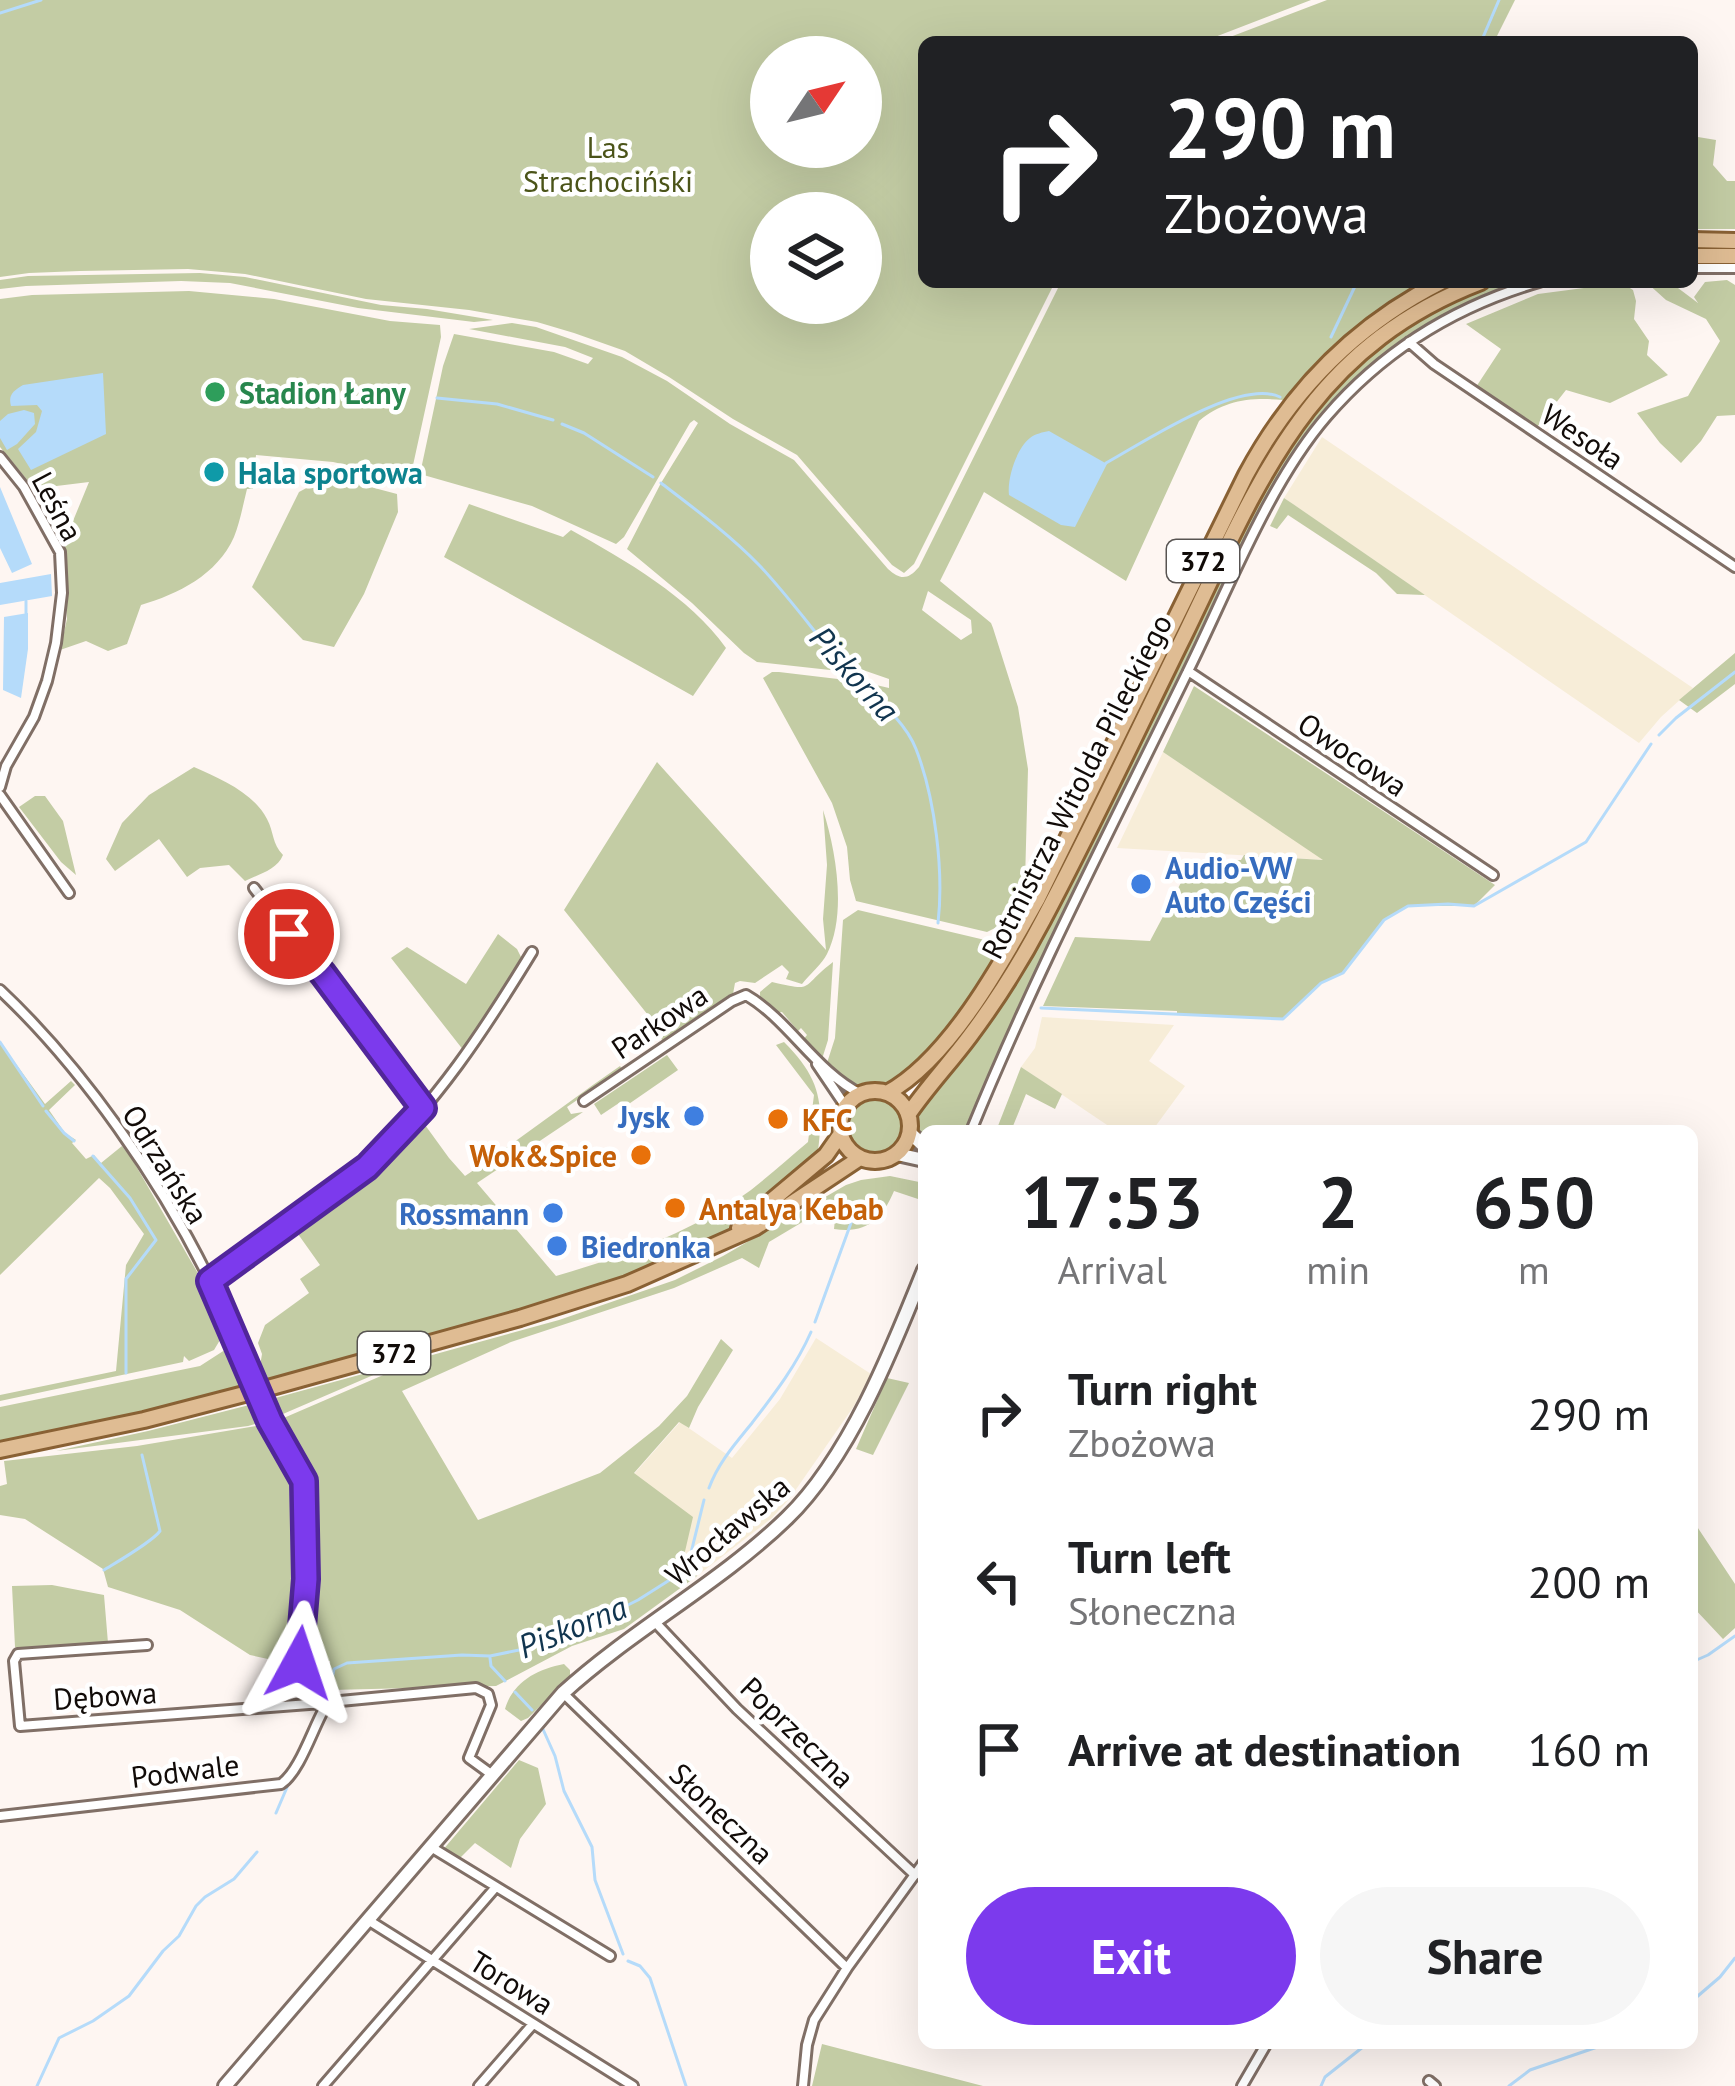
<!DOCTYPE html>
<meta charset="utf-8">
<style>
:root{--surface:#fff;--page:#f6f6f6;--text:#202124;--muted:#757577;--accent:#7c3aed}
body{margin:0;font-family:"PT Sans",sans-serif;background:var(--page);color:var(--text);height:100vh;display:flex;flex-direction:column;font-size:45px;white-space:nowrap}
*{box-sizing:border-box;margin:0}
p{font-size:39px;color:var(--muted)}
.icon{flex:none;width:66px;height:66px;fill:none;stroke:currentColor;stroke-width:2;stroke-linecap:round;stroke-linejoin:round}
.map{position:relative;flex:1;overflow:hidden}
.drawer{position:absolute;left:918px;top:1125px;width:780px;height:924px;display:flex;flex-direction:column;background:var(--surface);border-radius:18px;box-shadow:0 12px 48px #0002}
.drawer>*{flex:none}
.top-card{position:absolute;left:918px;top:36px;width:780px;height:252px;border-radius:18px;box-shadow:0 12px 48px #0002;background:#202124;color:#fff;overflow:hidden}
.needle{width:78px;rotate:55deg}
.buttons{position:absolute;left:750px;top:36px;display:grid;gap:24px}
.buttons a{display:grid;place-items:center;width:132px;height:132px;border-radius:50%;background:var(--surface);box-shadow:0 12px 48px #0002;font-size:60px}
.pin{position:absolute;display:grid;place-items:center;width:102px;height:102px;color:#fff;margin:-51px;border:6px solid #fff;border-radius:50%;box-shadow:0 3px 12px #0007}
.me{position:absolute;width:132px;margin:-66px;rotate:5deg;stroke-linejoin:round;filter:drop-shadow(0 0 9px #0008)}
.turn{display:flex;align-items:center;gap:42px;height:252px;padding:0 48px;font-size:54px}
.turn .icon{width:156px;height:156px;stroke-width:2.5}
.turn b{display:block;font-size:84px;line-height:102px}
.eta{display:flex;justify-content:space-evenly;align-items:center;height:204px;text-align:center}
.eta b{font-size:72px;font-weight:800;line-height:84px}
.cta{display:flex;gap:24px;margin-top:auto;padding:24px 48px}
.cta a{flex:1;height:138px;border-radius:72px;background:var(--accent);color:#fff;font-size:48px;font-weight:800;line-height:138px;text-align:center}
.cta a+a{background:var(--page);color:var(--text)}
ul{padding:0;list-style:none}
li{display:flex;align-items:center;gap:36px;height:168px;padding:0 48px}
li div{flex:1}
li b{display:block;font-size:45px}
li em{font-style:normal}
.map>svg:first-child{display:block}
.industrial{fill:#f7edd8}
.green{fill:#c3cca4;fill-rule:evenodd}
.water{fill:#b5dbfa}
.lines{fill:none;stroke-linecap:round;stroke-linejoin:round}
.stream{stroke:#b5dbfa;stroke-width:3}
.minor-casing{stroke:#806f66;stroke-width:14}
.secondary-casing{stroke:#806f66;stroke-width:18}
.primary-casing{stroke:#896134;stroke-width:20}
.minor{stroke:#fff;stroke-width:8}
.secondary{stroke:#fff;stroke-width:12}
.primary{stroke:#dfbc93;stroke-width:14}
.primary-bridge-casing{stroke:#896134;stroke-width:20;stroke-linecap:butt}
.primary-bridge{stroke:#dfbc93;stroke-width:14}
.route-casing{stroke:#51269a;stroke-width:30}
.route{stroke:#7c3aed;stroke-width:21}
.leisure-dot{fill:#2e9e5b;stroke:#fff;stroke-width:4.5}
.culture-dot{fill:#0f9aa8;stroke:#fff;stroke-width:4.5}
.shop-dot{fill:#3f7fe0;stroke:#fff;stroke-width:4.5}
.food-dot{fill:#e8710a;stroke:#fff;stroke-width:4.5}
.labels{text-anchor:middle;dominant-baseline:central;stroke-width:9;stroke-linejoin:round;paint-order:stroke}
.shield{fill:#fff;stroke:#585452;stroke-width:3}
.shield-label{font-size:27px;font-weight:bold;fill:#110b08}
.park-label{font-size:30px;fill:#4b5419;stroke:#fff}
.leisure-label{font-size:30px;font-weight:bold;fill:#27864d;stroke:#fff;text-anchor:start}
.street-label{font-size:30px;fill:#110b08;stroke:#fff}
.culture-label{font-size:30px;font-weight:bold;fill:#0d838f;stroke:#fff;text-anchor:start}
.shop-label{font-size:30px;font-weight:bold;fill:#366cbe;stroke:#fff;text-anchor:start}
.food-label{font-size:30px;font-weight:bold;fill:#c56008;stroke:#fff;text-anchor:start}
.water-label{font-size:33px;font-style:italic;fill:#11354f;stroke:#fff}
</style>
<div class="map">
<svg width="1735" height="2086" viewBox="0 0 1735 2086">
<rect width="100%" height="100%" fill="#fef6f2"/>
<path class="industrial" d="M1322 437 1693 688 1661 717 1639 743 1284 498Z
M1163 752 1325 860 1117 848Z
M1042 1017 1174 1025 1149 1061 1185 1086 1152 1131H1116L1021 1067 1035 1048Z
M816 1338 871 1374 854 1406 790 1498 772 1518 697 1576 683 1560 634 1474 680 1422 732 1458 780 1399Z"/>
<path class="green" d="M0 0H1311L1202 42H924V282H1055L914 564 904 573 892 565 797 455 733 419 669 377 625 351 574 333 537 322 469 310 366 299 245 274 188 269 80 271 29 273 0 277ZM771 57H861V147H771ZM861 213V303H771V213Z
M1327 0H1515L1494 42H1217Z
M1692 136 1716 140 1713 165 1727 181H1735V229H1692Z
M200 273 245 277 381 305 427 309 493 320 474 322 358 308 230 283 181 281 26 286 0 289V280L28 276Z
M1727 280 1735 285V415L1717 416 1701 441 1681 463 1660 443 1637 413 1688 396 1720 341 1706 319 1666 300 1646 282H1670L1698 303 1694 297 1705 282Z
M1061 282H1425C1368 311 1325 353 1283 400 1251 397 1224 400 1199 421L1126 581 984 492 940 581 991 623 993 628 1018 707 1028 769 1025 882 1019 899H1012L1009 921 987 932 856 901 850 880 847 847 832 803 763 678 772 672H779L863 682 889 688V679L863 670 839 671 757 662 744 653 692 603 627 549 661 483 698 423 694 420 690 423 624 537 616 544 532 506 420 474 443 366 454 334 554 352 588 364 593 358 565 347 469 329 512 323 536 327 622 357 667 381 730 424 794 460 888 569C900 580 908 580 919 567ZM928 591 971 620 972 633 961 640 922 610Z
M1456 282H1465C1296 359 1255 476 1179 633 1134 723 1090 813 1046 903H1042C1085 815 1128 727 1171 639 1206 568 1237 492 1282 427 1325 363 1388 315 1456 282Z
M1497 282H1523C1444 307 1376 353 1322 416 1292 450 1272 492 1251 532 1226 581 1203 630 1179 679 1106 828 1026 976 967 1131H924V1142L915 1131 914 1114 976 1037 1267 479 1321 399 1378 345 1418 318 1455 298Z
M1622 283 1633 290 1636 301 1634 319 1649 341 1647 355 1668 375 1610 403 1566 390 1537 427 1476 387 1501 349 1466 324 1538 294Z
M189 291 274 299 390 321 440 325 441 337 410 479 333 462 256 455 253 489H247C243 505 240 522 234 537 217 575 178 594 141 605L127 644 108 651 86 641 60 650 67 619 63 562 66 538 89 482 32 489 28 481 0 447V299L32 295Z
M329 476 397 494 398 512 364 594 334 647 303 640 252 587 299 492Z
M1284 498 1293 504 1425 595 1397 594 1376 573 1288 515 1277 529 1270 526Z
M469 504 563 537 571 530C625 560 690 597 726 648L693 696 444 557Z
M1735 653V684L1697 713 1679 700Z
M1194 686 1495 885 1474 906H1408L1384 920 1343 973 1321 983 1283 1019 1177 1014V1011L1043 1006 1075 937 1150 941 1193 860H1241L1244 855 1323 860 1163 752Z
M657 762 826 950 823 919 827 865 823 810C836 850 847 915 827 954 822 964 810 974 802 984L786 979 789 972 782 965 755 983 740 981 735 983 733 994 663 1042 661 1038 664 1035 564 910Z
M194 767C220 779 253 792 267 819 274 832 272 844 283 855 277 870 259 874 245 881L229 865 200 868 187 877 159 839 115 871 106 859 122 823 149 795Z
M35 796H45L63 821 76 875 61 862 19 807Z
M858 910 985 940 1017 926 964 1008 930 1051 894 1084 883 1087H855L827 1063 835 1038 843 920Z
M498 934 517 949 522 959 520 968 464 1051 391 958 407 947 466 984Z
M833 962 828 1040 822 1059 803 1040 807 1035 801 1028 798 1031 782 1012 775 1013 760 997V992L772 982C816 992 799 988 833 962Z
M0 1042 45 1104 71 1081 75 1085 49 1110 65 1133 76 1140 72 1143 86 1159 94 1155 101 1163 122 1146 132 1159 215 1303 223 1335 214 1350 189 1361 184 1356 183 1362 0 1401V1395L116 1371 126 1265 144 1234 110 1188 99 1178 0 1275Z
M784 1042C820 1078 824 1102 818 1151L821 1154 749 1217 724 1235 660 1267 456 1331 266 1382 260 1366 262 1354 258 1343 265 1325 309 1293 300 1279 320 1265 293 1227 420 1118 449 1158 465 1176C518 1141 568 1102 620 1066L622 1069 567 1107 571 1114 583 1112 477 1183 556 1276C625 1256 692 1232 751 1190 770 1175 789 1158 808 1142L814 1095 776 1045Z
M667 1055 678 1070 623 1108 619 1103 601 1115 594 1104Z
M1021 1067 1062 1094 1055 1109 1026 1094 1011 1131H996Z
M847 1126a28 28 0 1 1 56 0a28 28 0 1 1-56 0Z
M890 1176 924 1183V1201L894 1191C882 1219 867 1234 834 1229L835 1219 841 1204 831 1205 769 1242 759 1268 742 1258 674 1288 511 1342 402 1391 478 1520 600 1473 659 1426 687 1396 721 1339 733 1350 698 1407 689 1428 679 1422 634 1473 693 1517 683 1560 697 1576 624 1629 572 1646 496 1686 330 1690V1661L312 1660 303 1654 310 1570 309 1487 305 1473 285 1439 289 1434 286 1432 283 1435 276 1424 279 1420 425 1357 559 1320 675 1280 723 1256 846 1185 861 1180Z
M231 1346 245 1388 94 1425 0 1443V1407L200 1366Z
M399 1364 276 1417 268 1400Z
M887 1378 909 1383 873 1455 856 1449Z
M253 1404 262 1422 248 1426 56 1451 148 1431Z
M262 1425 268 1426 300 1477 302 1487 304 1552 295 1659H268L250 1655 180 1610 108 1587 103 1569 25 1519 0 1515V1486L7 1484 4 1461 137 1446Z
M1692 1519 1735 1584V1628L1723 1639 1692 1606Z
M52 1585 104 1595 108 1643 35 1651 15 1647 12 1586Z
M564 1664 570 1670V1677L528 1718 521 1721 505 1709C513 1682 537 1669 564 1664Z
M519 1760 538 1768 546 1804 520 1839 511 1868 475 1843 458 1860 442 1851Z
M822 2044 983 2086H812Z"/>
<path class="water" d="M103 373 106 434 31 470 18 449 36 432 42 411 37 405 11 406C8 395 13 391 23 385Z
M24 410 34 413 35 424 17 444 7 450 0 438V421L8 414Z
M1049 431 1107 464 1075 527 1061 525 1009 495C1007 479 1016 449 1030 438 1035 434 1043 432 1049 431Z
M0 487 32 564 12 573 0 548Z
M51 574 52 596 0 605V583Z
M28 613V649L21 698 3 690 4 617Z"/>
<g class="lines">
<path class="stream" d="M0 13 41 0
M1481 42 1499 0
M1331 337 1357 282
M437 398 497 404 553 420
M562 424 584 433 653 477
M1106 463C1144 442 1240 378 1280 397
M661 483C695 509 730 535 760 566 790 598 815 633 843 666 867 692 903 716 916 749 935 798 944 871 938 923
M26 613V601
M1659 735 1676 718 1735 672
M1041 1008 1283 1019 1321 983 1343 973 1384 920 1408 906 1448 904 1474 906 1586 842 1651 744
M0 1042 43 1106
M46 1111 64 1133 74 1141
M93 1156 130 1198 156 1240 126 1279V1373
M815 1322 859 1201
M709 1488C718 1463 735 1444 752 1423 775 1393 796 1366 811 1332
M104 1570C117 1562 152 1542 160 1531L142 1455
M490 1658 491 1666 505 1681
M1692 1662 1708 1655 1735 1636
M515 1692 532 1710
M329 1695 334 1669 347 1663 462 1655 490 1656 524 1649 582 1628 638 1600 687 1569 704 1500
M542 1727 555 1756 564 1791 592 1847 595 1880 623 1954
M276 1813 288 1785
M628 1961 640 1966 650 1978 686 2086
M1692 2001 1720 1977 1735 1958
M37 2086 59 2038 93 2021 129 1996 163 1951 179 1936 196 1906 205 1897 234 1879 257 1852
M1321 2086 1325 2077 1368 2043
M1509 2086 1530 2070 1609 2043"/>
<defs>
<path id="minor" d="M1692 268H1735
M1409 342 1434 364 1735 567
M0 457 24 487 60 552 62 593 56 643 47 681 34 717 6 766 0 787
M1188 671 1493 875
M0 795 69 893
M254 888 307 958 323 974 423 1108
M0 990C82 1067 163 1183 212 1285 233 1329 249 1375 270 1419 279 1441 298 1460 304 1483 312 1516 306 1584 303 1620 301 1638 294 1665 302 1683 306 1691 315 1696 322 1702
M817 1064 846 1107
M584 1101 732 1001 746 995C789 1020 815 1071 861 1094
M971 1131C1035 974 1114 823 1188 671 1228 590 1269 483 1327 416 1384 350 1456 306 1539 282
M210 1281C263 1244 320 1209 368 1166 436 1105 485 1029 532 952
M654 1621 737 1709 915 1875
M147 1645 18 1654 14 1661 20 1726 309 1704 476 1688 488 1694 491 1705 469 1758 491 1774
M564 1694 847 1968
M0 1816 281 1784C299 1772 312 1731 323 1711L322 1702
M431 1847 610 1956
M368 1920 633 2086
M1429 2081 1435 2086
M323 2086 495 1888
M479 2086 533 2024
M803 2086 807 2045 814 2020 847 1968 924 1862
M1242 2086 1267 2043"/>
<path id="secondary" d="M909 1132 924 1146
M897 1154 924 1160
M225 2086 563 1693C633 1629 719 1584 787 1518 849 1458 892 1350 924 1270"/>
<path id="primary" d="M1692 240 1735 241
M1692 256H1735
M840 1126a35 35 0 1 1 70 0a35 35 0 1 1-70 0Z
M887 1093C950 1059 1004 959 1038 898L1246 475C1291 391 1356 325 1441 282
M908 1115C927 1087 950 1063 970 1036 997 1000 1022 960 1043 920 1093 826 1138 729 1185 634 1259 481 1309 348 1481 282
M739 1228 826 1155 840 1135
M268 1388 520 1318 627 1284 756 1227 860 1158
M0 1450 144 1420 248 1393"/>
</defs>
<use href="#minor" class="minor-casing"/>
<use href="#secondary" class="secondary-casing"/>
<use href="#primary" class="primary-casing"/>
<use href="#minor" class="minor"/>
<use href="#secondary" class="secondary"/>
<use href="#primary" class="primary"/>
<defs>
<path id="primary-bridge" d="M248 1393 268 1388"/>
</defs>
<use href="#primary-bridge" class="primary-bridge-casing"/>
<use href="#primary-bridge" class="primary-bridge"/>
</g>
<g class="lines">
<defs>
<path id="route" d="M289 934 323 974 423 1108 367 1167 210 1281 270 1421 304 1481 306 1579 299 1663"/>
</defs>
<use href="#route" class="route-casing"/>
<use href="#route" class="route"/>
</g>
<circle class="leisure-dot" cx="215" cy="392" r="12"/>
<circle class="culture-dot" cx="214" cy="472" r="12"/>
<g class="shop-dot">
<circle cx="1141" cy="884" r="12"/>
<circle cx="694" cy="1116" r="12"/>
<circle cx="553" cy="1213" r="12"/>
<circle cx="557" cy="1246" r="12"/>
</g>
<g class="food-dot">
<circle cx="778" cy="1119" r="12"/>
<circle cx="641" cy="1155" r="12"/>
<circle cx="675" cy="1208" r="12"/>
</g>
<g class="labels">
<g class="shield">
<rect x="1167" y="540" width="72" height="42" rx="9"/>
<rect x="358" y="1332" width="72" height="42" rx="9"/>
</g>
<g class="shield-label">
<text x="1203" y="561">372</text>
<text x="394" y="1353">372</text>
</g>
<g class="park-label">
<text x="608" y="146">Las<tspan x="608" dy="34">Strachociński</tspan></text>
</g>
<g class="leisure-label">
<text x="239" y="392">Stadion Łany</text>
</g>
<g class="street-label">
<text transform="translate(1583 436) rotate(34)">Wesoła</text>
<text transform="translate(58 506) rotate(62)">Leśna</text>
<text transform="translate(1353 754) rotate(34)">Owocowa</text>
<text transform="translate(1076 786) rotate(-63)">Rotmistrza Witolda Pileckiego</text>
<text transform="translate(659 1021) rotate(-34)">Parkowa</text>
<text transform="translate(166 1164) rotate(58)">Odrzańska</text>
<text transform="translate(727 1530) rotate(-40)">Wrocławska</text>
<text transform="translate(105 1695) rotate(-4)">Dębowa</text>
<text transform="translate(798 1732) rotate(44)">Poprzeczna</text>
<text transform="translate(185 1770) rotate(-7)">Podwale</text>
<text transform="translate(722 1813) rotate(44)">Słoneczna</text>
<text transform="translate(512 1982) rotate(32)">Torowa</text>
</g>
<g class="culture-label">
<text x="238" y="472">Hala sportowa</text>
</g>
<g class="shop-label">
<text x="1165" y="867">Audio-VW<tspan x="1165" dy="34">Auto Części</tspan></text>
<text x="670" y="1116" text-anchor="end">Jysk</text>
<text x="529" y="1213" text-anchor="end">Rossmann</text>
<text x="581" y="1246">Biedronka</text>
</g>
<g class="food-label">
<text x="802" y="1119">KFC</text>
<text x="617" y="1155" text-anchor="end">Wok&amp;Spice</text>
<text x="699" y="1208">Antalya Kebab</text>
</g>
<g class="water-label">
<text transform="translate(855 673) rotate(48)">Piskorna</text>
<text transform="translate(572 1626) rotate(-22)">Piskorna</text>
</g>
</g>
</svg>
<div class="buttons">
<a><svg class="needle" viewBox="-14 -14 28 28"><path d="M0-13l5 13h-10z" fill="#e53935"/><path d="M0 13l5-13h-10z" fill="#757577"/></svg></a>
<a><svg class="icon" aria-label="layers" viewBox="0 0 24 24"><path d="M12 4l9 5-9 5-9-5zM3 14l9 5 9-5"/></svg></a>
</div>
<div class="pin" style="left:289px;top:934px;background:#d93025"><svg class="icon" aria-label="arrive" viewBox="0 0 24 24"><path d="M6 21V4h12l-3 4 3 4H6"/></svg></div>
<svg class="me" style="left:299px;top:1663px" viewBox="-20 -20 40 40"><path d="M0-17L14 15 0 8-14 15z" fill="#7c3aed" stroke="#fff" stroke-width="4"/></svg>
<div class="top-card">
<div class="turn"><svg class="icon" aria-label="right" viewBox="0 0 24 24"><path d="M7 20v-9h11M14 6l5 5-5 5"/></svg><div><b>290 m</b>Zbożowa</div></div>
</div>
<section class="drawer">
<div class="eta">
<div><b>17:53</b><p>Arrival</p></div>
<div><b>2</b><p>min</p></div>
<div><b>650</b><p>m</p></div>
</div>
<ul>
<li><svg class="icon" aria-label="right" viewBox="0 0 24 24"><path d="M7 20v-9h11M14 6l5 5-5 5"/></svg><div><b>Turn right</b><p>Zbożowa</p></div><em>290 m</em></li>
<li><svg class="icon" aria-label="left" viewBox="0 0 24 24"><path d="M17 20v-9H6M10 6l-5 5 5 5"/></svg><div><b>Turn left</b><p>Słoneczna</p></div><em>200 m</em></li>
<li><svg class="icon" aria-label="arrive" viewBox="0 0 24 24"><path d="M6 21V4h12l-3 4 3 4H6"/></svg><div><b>Arrive at destination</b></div><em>160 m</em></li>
</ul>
<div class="cta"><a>Exit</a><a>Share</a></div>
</section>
</div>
